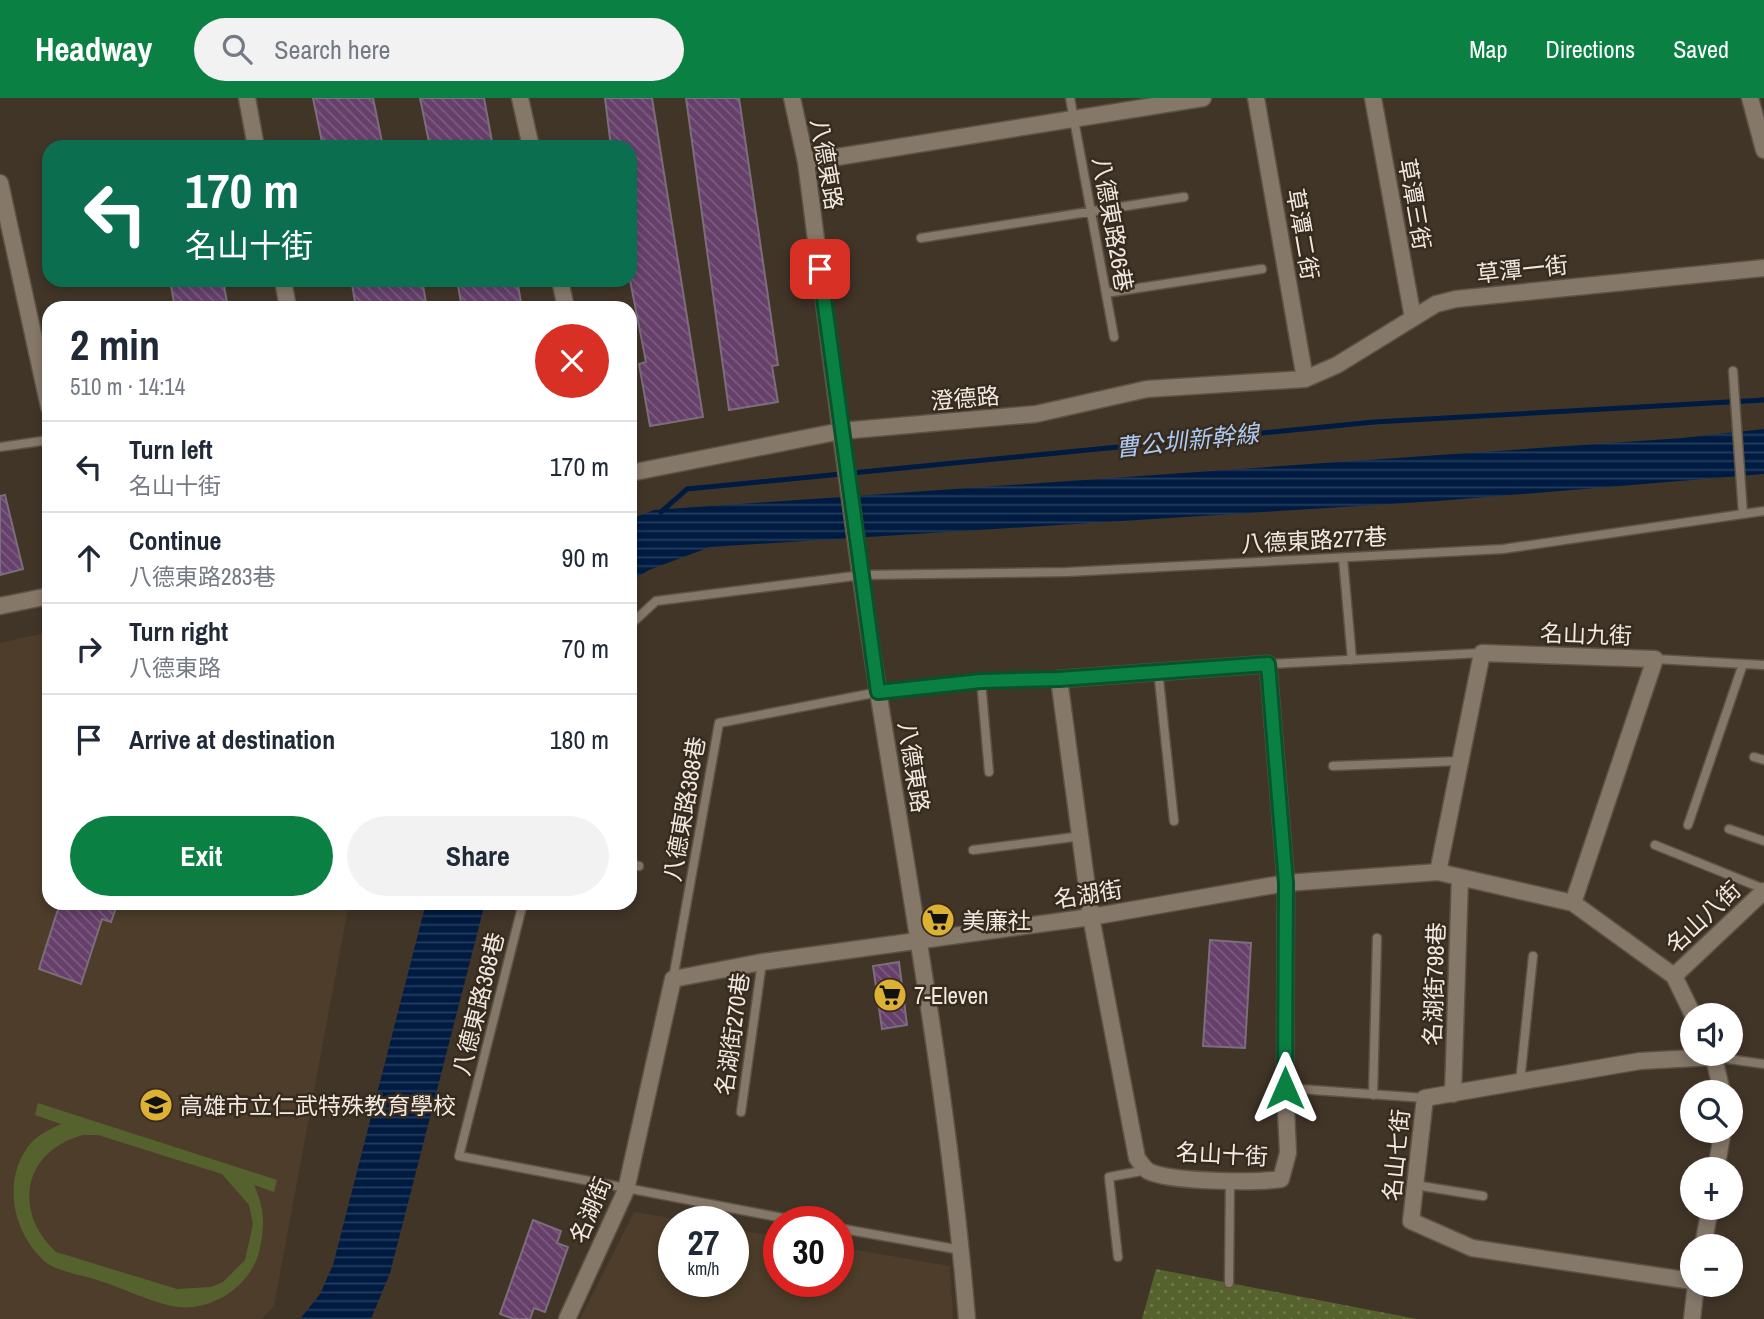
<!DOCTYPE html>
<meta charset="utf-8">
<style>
:root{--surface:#fff;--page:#f2f2f3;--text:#1f2937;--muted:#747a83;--line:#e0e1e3;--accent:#0b8043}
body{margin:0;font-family:"Archivo Narrow","Noto Sans TC",sans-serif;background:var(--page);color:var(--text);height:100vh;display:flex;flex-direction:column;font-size:26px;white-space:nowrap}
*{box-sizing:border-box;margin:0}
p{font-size:23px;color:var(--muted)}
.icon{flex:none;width:38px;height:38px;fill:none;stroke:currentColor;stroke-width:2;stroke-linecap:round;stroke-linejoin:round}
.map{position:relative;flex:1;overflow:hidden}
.details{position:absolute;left:42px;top:203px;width:595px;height:609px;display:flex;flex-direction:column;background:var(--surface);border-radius:21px;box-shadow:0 4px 10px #0003}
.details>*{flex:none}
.guide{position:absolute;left:42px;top:42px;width:595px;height:147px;border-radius:21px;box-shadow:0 4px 10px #0003;background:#0b6e4f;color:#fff;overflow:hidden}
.fabs{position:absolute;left:1680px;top:905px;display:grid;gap:14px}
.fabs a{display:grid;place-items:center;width:63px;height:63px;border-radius:50%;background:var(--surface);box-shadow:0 4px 10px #0003;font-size:35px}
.speed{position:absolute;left:658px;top:1108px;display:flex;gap:14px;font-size:35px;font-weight:700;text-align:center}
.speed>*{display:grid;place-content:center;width:91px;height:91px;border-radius:50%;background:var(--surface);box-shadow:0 4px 10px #0003;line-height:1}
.speed small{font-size:18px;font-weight:400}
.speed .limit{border:10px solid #d22;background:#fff;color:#111}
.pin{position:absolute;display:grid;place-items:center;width:60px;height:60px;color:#fff;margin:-30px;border-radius:14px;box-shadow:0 4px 10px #0006}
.me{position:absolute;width:77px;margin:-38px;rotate:0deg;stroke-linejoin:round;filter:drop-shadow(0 0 5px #0008)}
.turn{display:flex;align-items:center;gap:24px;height:147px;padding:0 28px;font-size:32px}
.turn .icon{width:91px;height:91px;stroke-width:2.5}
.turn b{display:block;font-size:49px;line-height:60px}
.round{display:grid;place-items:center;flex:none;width:74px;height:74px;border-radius:37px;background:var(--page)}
.overview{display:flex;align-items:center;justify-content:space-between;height:119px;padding:0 28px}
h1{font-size:42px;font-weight:700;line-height:52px}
.action{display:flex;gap:14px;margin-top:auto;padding:14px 28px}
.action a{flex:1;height:80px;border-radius:42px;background:var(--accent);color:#fff;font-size:28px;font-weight:700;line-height:80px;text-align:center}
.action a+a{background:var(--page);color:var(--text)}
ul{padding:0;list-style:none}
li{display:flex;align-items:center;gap:21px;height:91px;padding:0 28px;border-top:2px solid var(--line)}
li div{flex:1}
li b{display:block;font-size:26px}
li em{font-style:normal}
header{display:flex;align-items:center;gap:42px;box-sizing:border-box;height:98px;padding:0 35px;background:var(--accent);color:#fff}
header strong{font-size:33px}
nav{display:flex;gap:38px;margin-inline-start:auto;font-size:24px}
.search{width:490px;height:63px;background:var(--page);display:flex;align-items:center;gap:18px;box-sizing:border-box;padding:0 24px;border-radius:38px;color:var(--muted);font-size:26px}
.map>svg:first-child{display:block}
.built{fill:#4d3d2a}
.green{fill:url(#green-dots)}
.pitch{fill:#56622e;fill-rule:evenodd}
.water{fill:url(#water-rules)}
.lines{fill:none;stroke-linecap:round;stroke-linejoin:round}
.stream{stroke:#001b41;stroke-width:5}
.building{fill:url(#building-back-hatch);stroke:#7b6e7c;stroke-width:2}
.service-casing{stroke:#5c5246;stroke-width:11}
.minor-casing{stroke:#5c5246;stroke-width:19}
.service{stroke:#857869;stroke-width:8}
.minor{stroke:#857869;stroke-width:16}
.route-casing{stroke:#07532c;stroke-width:18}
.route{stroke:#0b8043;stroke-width:12}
.labels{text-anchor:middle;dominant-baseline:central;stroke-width:5;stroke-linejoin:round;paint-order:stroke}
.street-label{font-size:23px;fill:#f1e9e1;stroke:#372b1e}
.poi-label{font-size:23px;fill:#f1e9e1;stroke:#372b1e;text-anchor:start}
.water-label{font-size:24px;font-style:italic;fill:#acc9f2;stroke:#372b1e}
</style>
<header>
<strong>Headway</strong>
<div class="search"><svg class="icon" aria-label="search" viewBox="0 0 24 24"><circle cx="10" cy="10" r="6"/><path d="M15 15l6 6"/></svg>Search here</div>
<nav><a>Map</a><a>Directions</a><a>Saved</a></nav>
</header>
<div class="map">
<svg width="1764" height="1221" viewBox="0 0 1764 1221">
<defs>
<pattern id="green-dots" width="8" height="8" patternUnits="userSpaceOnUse" patternTransform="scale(1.75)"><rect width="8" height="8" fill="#56622e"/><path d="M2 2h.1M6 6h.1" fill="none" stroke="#6f784c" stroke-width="1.8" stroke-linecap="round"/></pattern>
<pattern id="water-rules" width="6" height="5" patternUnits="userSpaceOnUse" patternTransform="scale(1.75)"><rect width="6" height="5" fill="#001b41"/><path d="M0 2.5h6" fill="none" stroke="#263c5c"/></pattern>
<pattern id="building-back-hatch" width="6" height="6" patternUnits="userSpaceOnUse" patternTransform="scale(1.75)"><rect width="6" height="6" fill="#66406a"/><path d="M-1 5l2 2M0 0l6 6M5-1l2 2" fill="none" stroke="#7c5c7f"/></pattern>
</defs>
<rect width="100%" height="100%" fill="#413528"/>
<path class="built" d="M49 534V805H349L274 1208 262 1221H0V545Z
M634 1114 690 1123 674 1124V1183H733V1131L779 1139V1183H838V1149L950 1168 953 1221H580Z"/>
<path class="green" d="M1156 1171 1417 1221H1142Z"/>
<path class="pitch" d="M38 1005 277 1082 274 1094 254 1087C265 1110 265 1129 259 1154 251 1187 213 1213 178 1209 154 1206 121 1189 97 1182 83 1177 54 1173 43 1162 12 1132 2 1081 30 1046 38 1037 50 1031 61 1026L35 1017ZM83 1037H98L222 1076 249 1107 253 1126 245 1162 223 1184 211 1189 177 1191 56 1154C12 1113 23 1053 83 1037Z"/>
<path class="water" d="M1764 331V376L1438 403 710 449 649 472 630 483V421L654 412 1682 340Z
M426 805H485L390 1175 371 1221H300L320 1196 333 1167Z"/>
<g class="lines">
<path class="stream" d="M661 414 687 391 1374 324 1764 302"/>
</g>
<path class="building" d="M313 0H373L383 49H323Z
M420 0H484L493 49H430Z
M605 0H652L703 319 650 328 639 266 646 264 630 182V49H611Z
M686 0H739L778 267 772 268 778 304 729 312Z
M170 182H223L228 210H175Z
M372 182H422L427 210H356L352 186Z
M457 182H517L522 210H462Z
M5 397 23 471 0 477V398Z
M60 805 117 807 111 824 102 821 81 886 39 871Z
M1210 842 1251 845 1245 950 1203 948Z
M899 864 907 927 882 931 873 868Z
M533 1122 561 1133 557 1145 568 1149 545 1214 534 1210 530 1221H514L500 1216Z"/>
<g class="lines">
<defs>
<path id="service" d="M1070 0 1114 239
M921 140 1184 99
M1106 195 1262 171
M1733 273 1743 416
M0 349 49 342
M1343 460 1352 562
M630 527 656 503 862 477 1067 474 1503 451 1764 413
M1655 561 1764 567
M1268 566 1482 555
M1158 572 1174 723
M981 583 989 674
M1754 659 1764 662
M1333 668 1460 663
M1688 727 1743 566
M1729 731 1764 743
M1655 747 1764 791
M973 752 1082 738
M630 766 639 768
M523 805 459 1058 804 1124
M673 881 719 625 879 594 981 583 1059 581
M1714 959 1764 966
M1520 984 1533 858
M1285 990 1425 1000
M1373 997 1377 840
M741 1014 762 864
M1415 1087 1483 1098
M838 1130 961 1152
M1118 1159 1109 1079 1147 1072
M1229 1185 1230 1083"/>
<path id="minor" d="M247 0 256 49
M520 0 531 49
M792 0 806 64C829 242 851 421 879 599 912 805 950 1013 967 1221
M1256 0 1305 281
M1373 0 1413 220
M1750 0 1764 52
M806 64 1203 0
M0 85 49 309
M283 182 288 210
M560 182 566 210
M630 375 841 333 1036 316 1147 291 1305 281 1337 267 1436 206 1456 201 1764 170
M0 508 49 498
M1268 566 1286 785 1285 990 1288 1055 1281 1081C1256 1085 1169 1084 1148 1073 1144 1070 1140 1064 1137 1060L1091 819 1059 581Z
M1438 774 1482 555 1655 561 1573 805
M1674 878 1764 793
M1713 956 1722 994
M1453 996 1460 779
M1716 1071 1723 1032
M1703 1148 1710 1110
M1692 1183 1472 1150 1411 1123 1425 1000 1640 963 1714 959
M567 1221 626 1092 673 881 762 864 1091 819 1286 785 1438 774 1573 805 1674 878 1693 917
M1692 1221 1696 1186"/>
</defs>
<use href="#service" class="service-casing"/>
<use href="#minor" class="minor-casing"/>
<use href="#service" class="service"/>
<use href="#minor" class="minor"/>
</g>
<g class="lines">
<defs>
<path id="route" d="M820 171 878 594 981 583 1059 581 1268 566 1286 785 1285 990"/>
</defs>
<use href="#route" class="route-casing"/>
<use href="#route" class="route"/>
</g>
<defs>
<symbol id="supermarket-disc" viewBox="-11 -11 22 22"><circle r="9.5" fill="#ddb133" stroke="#372b1e"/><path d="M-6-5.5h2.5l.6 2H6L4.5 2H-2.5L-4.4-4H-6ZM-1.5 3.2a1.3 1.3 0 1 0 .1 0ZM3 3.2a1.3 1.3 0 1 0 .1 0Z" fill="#111"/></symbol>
<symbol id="school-disc" viewBox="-11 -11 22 22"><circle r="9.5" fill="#ddb133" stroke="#372b1e"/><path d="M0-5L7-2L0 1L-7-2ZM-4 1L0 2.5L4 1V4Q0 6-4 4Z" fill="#111"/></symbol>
</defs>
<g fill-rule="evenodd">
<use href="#supermarket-disc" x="919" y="803" width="38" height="38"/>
<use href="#supermarket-disc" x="871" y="878" width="38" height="38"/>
<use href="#school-disc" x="137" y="988" width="38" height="38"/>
</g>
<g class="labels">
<g class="street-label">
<text transform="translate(827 66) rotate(80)">八德東路</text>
<text transform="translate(1415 106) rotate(80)">草潭三街</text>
<text transform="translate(1113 126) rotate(80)">八德東路26巷</text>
<text transform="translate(1303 136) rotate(80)">草潭二街</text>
<text transform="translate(1522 171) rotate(-6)">草潭一街</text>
<text transform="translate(965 300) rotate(-5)">澄德路</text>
<text transform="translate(1314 442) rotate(-3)">八德東路277巷</text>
<text transform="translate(1586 536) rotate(2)">名山九街</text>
<text transform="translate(914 669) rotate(81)">八德東路</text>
<text transform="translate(684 711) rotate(-80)">八德東路388巷</text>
<text transform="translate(1088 796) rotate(-9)">名湖街</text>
<text transform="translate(1703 819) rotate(-43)">名山八街</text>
<text transform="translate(1434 886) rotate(-88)">名湖街798巷</text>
<text transform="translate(478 906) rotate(-76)">八德東路368巷</text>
<text transform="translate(732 936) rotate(-82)">名湖街270巷</text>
<text transform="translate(1222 1056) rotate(3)">名山十街</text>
<text transform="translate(1396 1057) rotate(-84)">名山七街</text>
<text transform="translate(590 1112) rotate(-67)">名湖街</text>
</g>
<g class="poi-label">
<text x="962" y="822">美廉社</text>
<text x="914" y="897">7-Eleven</text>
<text x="180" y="1007">高雄市立仁武特殊教育學校</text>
</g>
<g class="water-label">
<text transform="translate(1187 342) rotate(-6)">曹公圳新幹線</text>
</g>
</g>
</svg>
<div class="fabs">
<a><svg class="icon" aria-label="sound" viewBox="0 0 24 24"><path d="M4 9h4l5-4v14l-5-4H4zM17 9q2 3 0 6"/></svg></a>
<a><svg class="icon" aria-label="search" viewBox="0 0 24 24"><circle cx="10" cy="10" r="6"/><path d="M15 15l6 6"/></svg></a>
<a>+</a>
<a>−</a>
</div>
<div class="speed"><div>27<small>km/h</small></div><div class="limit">30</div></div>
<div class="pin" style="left:820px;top:171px;background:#d93025"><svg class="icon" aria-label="arrive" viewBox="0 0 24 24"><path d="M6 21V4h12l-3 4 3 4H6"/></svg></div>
<svg class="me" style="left:1285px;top:990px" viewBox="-20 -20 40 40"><path d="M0-17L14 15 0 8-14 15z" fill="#0b8043" stroke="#fff" stroke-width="4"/></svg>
<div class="guide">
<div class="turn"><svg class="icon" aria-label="left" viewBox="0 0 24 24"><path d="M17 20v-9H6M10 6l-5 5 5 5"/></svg><div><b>170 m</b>名山十街</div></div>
</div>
<section class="details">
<div class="overview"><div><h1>2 min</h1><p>510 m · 14:14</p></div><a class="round" style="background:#d93025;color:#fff"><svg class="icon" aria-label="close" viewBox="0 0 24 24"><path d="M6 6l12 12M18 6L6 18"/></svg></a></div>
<ul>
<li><svg class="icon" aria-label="left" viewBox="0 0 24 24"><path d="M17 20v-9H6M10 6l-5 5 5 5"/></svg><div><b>Turn left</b><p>名山十街</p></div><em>170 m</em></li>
<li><svg class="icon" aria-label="ahead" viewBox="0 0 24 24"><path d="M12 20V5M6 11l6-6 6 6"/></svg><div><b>Continue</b><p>八德東路283巷</p></div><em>90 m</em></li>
<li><svg class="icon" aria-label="right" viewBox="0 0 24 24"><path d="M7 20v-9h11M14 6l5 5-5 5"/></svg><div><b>Turn right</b><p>八德東路</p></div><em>70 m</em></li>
<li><svg class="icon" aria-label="arrive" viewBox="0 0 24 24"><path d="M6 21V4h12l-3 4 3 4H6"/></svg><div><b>Arrive at destination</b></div><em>180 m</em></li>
</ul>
<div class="action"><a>Exit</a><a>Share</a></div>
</section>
</div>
